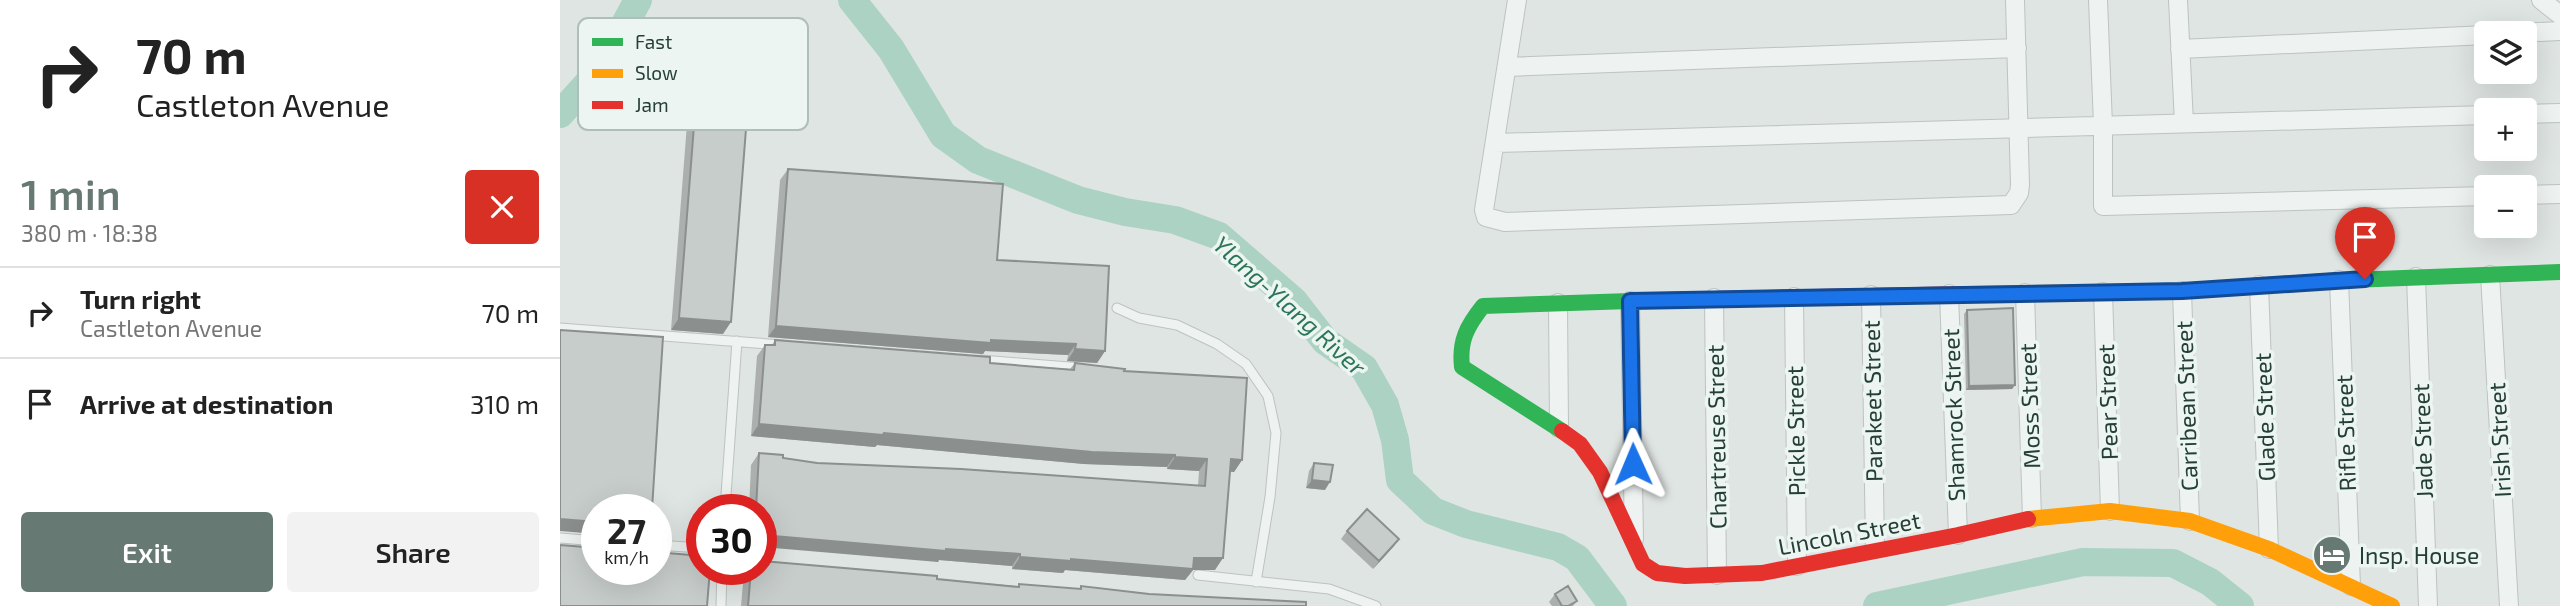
<!DOCTYPE html>
<meta charset="utf-8">
<style>
:root{--surface:#fff;--page:#f2f2f2;--text:#222;--muted:#767676;--line:#e0e0e0;--accent:#667973}
body{margin:0;font-family:"Exo 2",sans-serif;background:var(--page);color:var(--text);height:100vh;display:flex;flex-direction:column;font-size:26px;white-space:nowrap}
*{box-sizing:border-box;margin:0}
p{font-size:23px;color:var(--muted)}
.icon{flex:none;width:38px;height:38px;fill:none;stroke:currentColor;stroke-width:2;stroke-linecap:round;stroke-linejoin:round}
.map{position:relative;flex:1;overflow:hidden}
.drawer{display:flex;flex-direction:column;background:var(--surface);width:560px}
.drawer>*{flex:none}
.hud{background:#fff;color:var(--text);overflow:hidden}
.tools{position:absolute;left:1914px;top:21px;display:grid;gap:14px}
.tools a{display:grid;place-items:center;width:63px;height:63px;border-radius:7px;background:var(--surface);box-shadow:0 7px 28px #0002;font-size:35px}
.speed{position:absolute;left:21px;top:494px;display:flex;gap:14px;font-size:35px;font-weight:700;text-align:center}
.speed>*{display:grid;place-content:center;width:91px;height:91px;border-radius:50%;background:var(--surface);box-shadow:0 7px 28px #0002;line-height:1}
.speed small{font-size:18px;font-weight:400}
.speed .limit{border:10px solid #d22;background:#fff;color:#111}
.pin{position:absolute;display:grid;place-items:center;width:60px;height:60px;color:#fff;margin:-72px -30px;border-radius:50% 50% 50% 0;rotate:-45deg;box-shadow:0 0 7px #0007}
.pin .icon{rotate:45deg}
.me{position:absolute;width:77px;margin:-38px;rotate:359deg;stroke-linejoin:round;filter:drop-shadow(0 0 5px #0008)}
.turn{display:flex;align-items:center;gap:24px;height:147px;padding:0 21px;font-size:32px}
.turn .icon{width:91px;height:91px;stroke-width:2.5}
.turn b{display:block;font-size:49px;line-height:60px}
.round{display:grid;place-items:center;flex:none;width:74px;height:74px;border-radius:7px;background:var(--page)}
.overview{display:flex;align-items:center;justify-content:space-between;height:119px;padding:0 21px}
h1{font-size:42px;font-weight:600;line-height:52px;color:var(--accent)}
.action{display:flex;gap:14px;margin-top:auto;padding:14px 21px}
.action a{flex:1;height:80px;border-radius:7px;background:var(--accent);color:#fff;font-size:28px;font-weight:600;line-height:80px;text-align:center}
.action a+a{background:var(--page);color:var(--text)}
ul{padding:0;list-style:none}
li{display:flex;align-items:center;gap:21px;height:91px;padding:0 21px;border-top:2px solid var(--line)}
li div{flex:1}
li b{display:block;font-size:26px}
li em{font-style:normal}
main{display:flex;flex:1;min-height:0}
.map>svg:first-child{display:block}
.lines{fill:none;stroke-linecap:round;stroke-linejoin:round}
.river{stroke:#abd2c2;stroke-width:28}
.lane-casing{stroke:#bdc3c1;stroke-width:11}
.street-casing{stroke:#bdc3c1;stroke-width:20}
.lane{stroke:#eef2f1;stroke-width:9}
.street{stroke:#eef2f1;stroke-width:18}
.fast{stroke:#30b455;stroke-width:16}
.slow{stroke:#ff9f0a;stroke-width:16}
.jam{stroke:#e5322d;stroke-width:16}
.wall{fill:#abb0af}
.shaded-wall{fill:#8b908e}
.building{fill:#c7cdcb;stroke:#8b908e;stroke-width:2}
.route-casing{stroke:#114b97;stroke-width:18}
.route{stroke:#1a73e8;stroke-width:12}
.labels{text-anchor:middle;dominant-baseline:central;stroke-width:7;stroke-linejoin:round;paint-order:stroke}
.street-label{font-size:23px;fill:#253f37;stroke:#ecf5f2}
.poi-label{font-size:23px;fill:#253f37;stroke:#ecf5f2;text-anchor:start}
.water-label{font-size:24px;font-style:italic;fill:#2d755a;stroke:#ecf5f2}
.key{fill:#ecf5f2;stroke:#b0beba;stroke-width:2}
.key-label{font-size:19px;fill:#253f37}
</style>
<main>
<section class="drawer">
<div class="hud">
<div class="turn"><svg class="icon" aria-label="right" viewBox="0 0 24 24"><path d="M7 20v-9h11M14 6l5 5-5 5"/></svg><div><b>70 m</b>Castleton Avenue</div></div>
</div>
<div class="overview"><div><h1>1 min</h1><p>380 m · 18:38</p></div><a class="round" style="background:#d93025;color:#fff"><svg class="icon" aria-label="close" viewBox="0 0 24 24"><path d="M6 6l12 12M18 6L6 18"/></svg></a></div>
<ul>
<li><svg class="icon" aria-label="right" viewBox="0 0 24 24"><path d="M7 20v-9h11M14 6l5 5-5 5"/></svg><div><b>Turn right</b><p>Castleton Avenue</p></div><em>70 m</em></li>
<li><svg class="icon" aria-label="arrive" viewBox="0 0 24 24"><path d="M6 21V4h12l-3 4 3 4H6"/></svg><div><b>Arrive at destination</b></div><em>310 m</em></li>
</ul>
<div class="action"><a>Exit</a><a>Share</a></div>
</section>
<div class="map">
<svg width="2000" height="606" viewBox="0 0 2000 606">
<rect width="100%" height="100%" fill="#dfe5e3"/>
<g class="lines">
<path class="river" d="M292 0 331 49 383 135 418 160 518 200 565 212 615 220 659 236 734 301 765 341 804 368 825 405 835 440 840 480 873 511 906 524 998 547 1017 558 1053 606
M0 114 40 70 78 0
M1317 606 1523 562 1613 563 1650 582 1680 606"/>
<defs>
<path id="lane" d="M557 308 579 318 617 325 657 344 686 364 708 396 716 433 710 497 696 582
M0 328 222 345
M421 360 522 368
M165 509 177 341
M0 538 37 541
M96 545 142 548
M638 575 769 589 816 606
M161 606 162 569"/>
<path id="street" d="M957 0 924 210 926 217 945 222 1451 205 1459 193 1460 185 1455 0
M1538 0 1543 125V206L1927 196
M1618 0 1624 123
M1981 0 2000 15
M1955 33 2000 31
M1620 49 1927 35
M947 67 1457 48
M1965 114 2000 113
M935 143 1927 115
M1965 195 2000 194
M1930 275 1949 606
M1856 277 1868 606
M1779 280 1791 586
M1699 285 1709 549
M1622 291 1630 521
M1543 292 1550 511
M1465 293 1472 518
M1389 294 1398 535
M1311 295 1315 549
M1234 297 1237 566
M1154 298 1157 575
M1070 301 1074 539
M998 303 999 428"/>
</defs>
<use href="#lane" class="lane-casing"/>
<use href="#street" class="street-casing"/>
<use href="#lane" class="lane"/>
<use href="#street" class="street"/>
<path class="fast" d="M1765 281 2000 272
M1002 431 902 367C899 341 907 326 923 306L1101 300"/>
<path class="slow" d="M1407 294 1622 291 1765 281
M1468 519 1550 511 1630 521 1709 549 1832 606"/>
<path class="jam" d="M1101 300 1407 294
M1002 431 1020 444 1040 472 1083 564 1097 573 1125 576 1202 573 1398 535 1468 519"/>
</g>
<path class="wall" d="M136 100 163 334 111 330 128 111Z
M228 169 437 260 545 351 537 363 507 361 508 355 425 351 423 354 208 337 220 180Z
M1407 310 1455 385 1452 389 1406 390 1404 314Z
M215 340 430 363 510 369 515 363 564 371 682 460 674 472 670 471 655 570H633L625 580 505 570 503 573 452 569V566L379 560 378 562 201 509H189L191 465 199 453 223 458 257 463 638 486 639 471 607 469V467L524 464 317 445 315 447 191 436 197 356 205 345H212Z
M754 463 765 490 746 488 749 471Z
M787 531 839 539 833 547 813 569 781 539Z
M186 569 377 579 458 586 459 584 519 589 521 586 589 594 746 606H181L184 572Z
M995 594 1017 601 1013 606H992L989 602Z"/>
<path class="shaded-wall" d="M119 318 171 322 163 334 111 330Z
M216 326 431 340 516 344 508 355 425 351 423 354 208 337Z
M515 349 545 351 537 363 507 361Z
M1455 385 1452 389 1406 390 1409 386Z
M199 424 324 433 615 455 607 467 524 464 317 445 315 447 191 436Z
M615 457 647 459 639 471 607 469Z
M671 459 682 460 674 472 663 471Z
M752 480 770 482 765 490 746 488Z
M0 519 37 522V534L0 531Z
M201 535 386 549 460 554 452 566 379 560 378 562 201 547Z
M839 539 833 547 813 569 819 561Z
M460 557 511 559 663 558 655 570H633L625 580 505 570 503 573 452 569Z"/>
<path class="building" d="M136 100 188 103 171 322 119 318Z
M228 169 443 184 437 260 549 266 545 351 515 349 516 344 431 340V343L216 326Z
M1453 308 1455 385 1409 386 1407 310Z
M0 330 103 337 92 509H37V522L0 519Z
M215 340 430 357V363L514 370 515 363 565 369 564 371 687 378 682 460 671 459 663 558H634L633 569 511 559V561L460 557V554L386 549V551L201 535V509H196L199 453 223 455V458L257 463 401 469 645 486 647 459 615 457V455L532 452 324 433 323 435 199 424 205 345H215Z
M754 463 773 465 770 482 752 480Z
M807 509 839 539 819 561 787 531Z
M0 545 37 548V569H96V552L142 556V569H150L147 606H0Z
M201 561 377 576V579L459 587V584L521 589V586L589 594 746 602V606H188L191 569H201Z
M1008 586 1017 601 1008 606H1002L995 594Z"/>
<g class="lines">
<defs>
<path id="route" d="M1073 464 1070 301 1622 291 1805 279"/>
</defs>
<use href="#route" class="route-casing"/>
<use href="#route" class="route"/>
</g>
<defs>
<symbol id="hotel-disc" viewBox="-11 -11 22 22"><circle r="9.5" fill="#667973" stroke="#ecf5f2"/><path d="M-6-4.5h1.5V1H6V5H4.5V3h-9V5H-6ZM-4 0a1.8 1.8 0 1 1 3.6 0ZM.5 0V-2.5h3Q6-2.5 6 0Z" fill="#fff"/></symbol>
</defs>
<g fill-rule="evenodd">
<use href="#hotel-disc" x="1750" y="533" width="44" height="44"/>
</g>
<g class="labels">
<g class="street-label">
<text transform="translate(1312 401) rotate(-91)">Parakeet Street</text>
<text transform="translate(1547 402) rotate(-92)">Pear Street</text>
<text transform="translate(1469 406) rotate(-92)">Moss Street</text>
<text transform="translate(1626 406) rotate(-92)">Carribean Street</text>
<text transform="translate(1393 415) rotate(-92)">Shamrock Street</text>
<text transform="translate(1704 417) rotate(-92)">Glade Street</text>
<text transform="translate(1235 431) rotate(-91)">Pickle Street</text>
<text transform="translate(1785 433) rotate(-92)">Rifle Street</text>
<text transform="translate(1156 437) rotate(-91)">Chartreuse Street</text>
<text transform="translate(1939 440) rotate(-93)">Irish Street</text>
<text transform="translate(1862 441) rotate(-92)">Jade Street</text>
<text transform="translate(1289 533) rotate(-11)">Lincoln Street</text>
</g>
<g class="poi-label">
<text x="1799" y="555">Insp. House</text>
</g>
<g class="water-label">
<text transform="translate(730 305) rotate(42)">Ylang-Ylang River</text>
</g>
</g>
<rect x="18" y="18" width="230" height="112" rx="10" class="key"/>
<rect x="32" y="38" width="31" height="8" fill="#30b455"/>
<rect x="32" y="69" width="31" height="9" fill="#ff9f0a"/>
<rect x="32" y="101" width="31" height="8" fill="#e5322d"/>
<g class="key-label">
<text x="75" y="49">Fast</text>
<text x="75" y="80">Slow</text>
<text x="75" y="112">Jam</text>
</g>
</svg>
<div class="tools">
<a><svg class="icon" aria-label="layers" viewBox="0 0 24 24"><path d="M12 4l9 5-9 5-9-5zM3 14l9 5 9-5"/></svg></a>
<a>+</a>
<a>−</a>
</div>
<div class="speed"><div>27<small>km/h</small></div><div class="limit">30</div></div>
<div class="pin" style="left:1805px;top:279px;background:#d93025"><svg class="icon" aria-label="arrive" viewBox="0 0 24 24"><path d="M6 21V4h12l-3 4 3 4H6"/></svg></div>
<svg class="me" style="left:1073px;top:464px" viewBox="-20 -20 40 40"><path d="M0-17L14 15 0 8-14 15z" fill="#1a73e8" stroke="#fff" stroke-width="4"/></svg>
</div>
</main>
